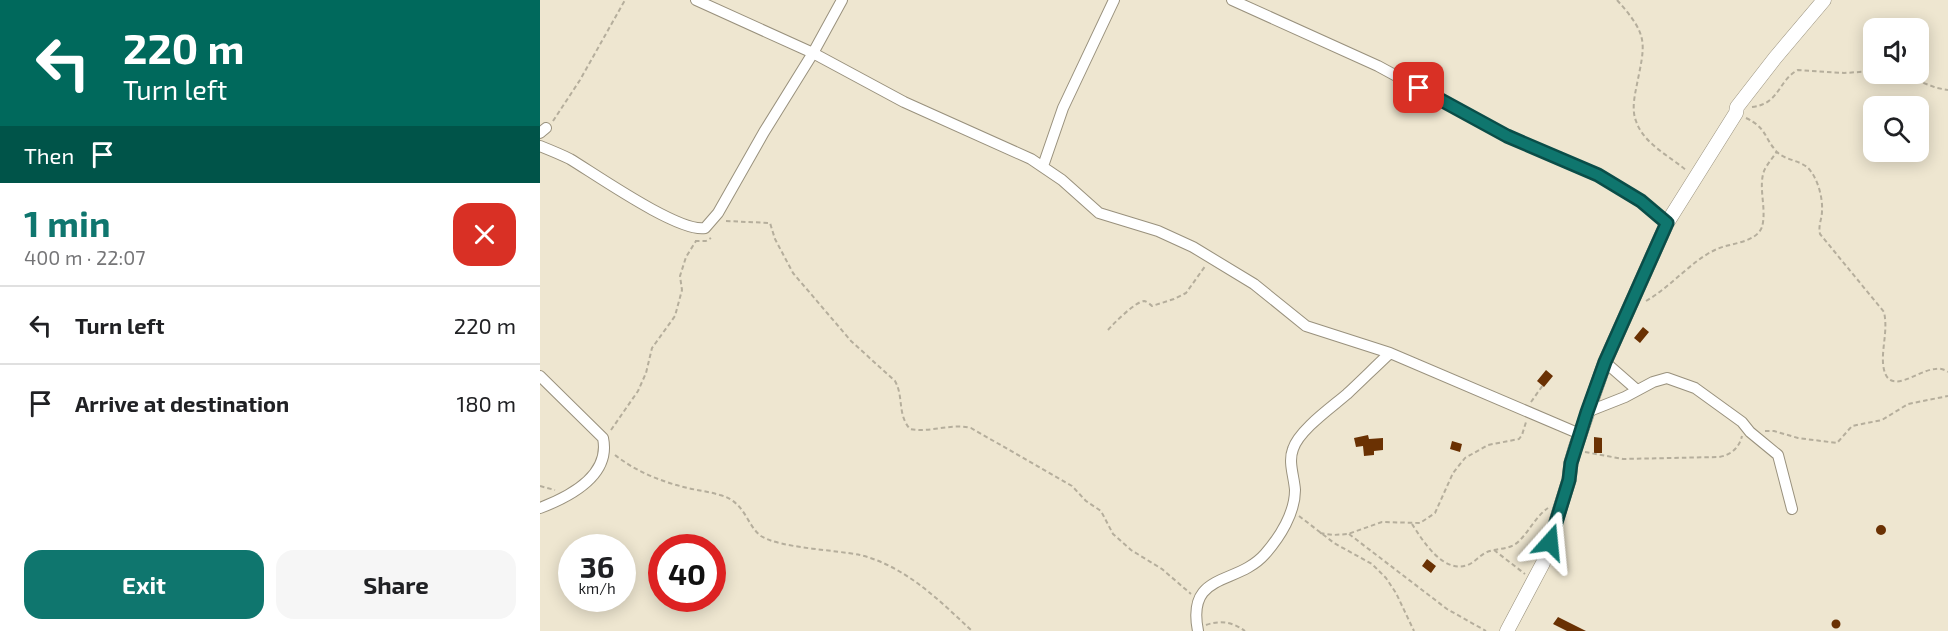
<!DOCTYPE html>
<meta charset="utf-8">
<style>
:root{--surface:#fff;--page:#f6f6f6;--text:#202124;--muted:#757577;--line:#e0e0e0;--accent:#0f766e}
body{margin:0;font-family:"Exo 2",sans-serif;background:var(--page);color:var(--text);height:100vh;display:flex;flex-direction:column;font-size:22px;white-space:nowrap}
*{box-sizing:border-box;margin:0}
p{font-size:20px;color:var(--muted)}
.icon{flex:none;width:33px;height:33px;fill:none;stroke:currentColor;stroke-width:2;stroke-linecap:round;stroke-linejoin:round}
.map{position:relative;flex:1;overflow:hidden}
.panel{display:flex;flex-direction:column;background:var(--surface);width:540px}
.panel>*{flex:none}
.banner{background:#00695c;color:#fff;overflow:hidden}
.buttons{position:absolute;left:1323px;top:18px;display:grid;gap:12px}
.buttons a{display:grid;place-items:center;width:66px;height:66px;border-radius:12px;background:var(--surface);box-shadow:0 3px 15px #0003;font-size:30px}
.speed{position:absolute;left:18px;top:534px;display:flex;gap:12px;font-size:30px;font-weight:700;text-align:center}
.speed>*{display:grid;place-content:center;width:78px;height:78px;border-radius:50%;background:var(--surface);box-shadow:0 3px 15px #0003;line-height:1}
.speed small{font-size:15px;font-weight:400}
.speed .limit{border:9px solid #d22;background:#fff;color:#111}
.pin{position:absolute;display:grid;place-items:center;width:51px;height:51px;color:#fff;margin:-26px;border-radius:12px;box-shadow:0 3px 9px #0006}
.me{position:absolute;width:66px;margin:-33px;rotate:18deg;stroke-linejoin:round;filter:drop-shadow(0 0 4px #0008)}
.turn{display:flex;align-items:center;gap:21px;height:126px;padding:0 24px;font-size:27px}
.turn .icon{width:78px;height:78px;stroke-width:2.5}
.turn b{display:block;font-size:42px;line-height:51px}
.then{display:flex;align-items:center;height:57px;padding:0 24px;background:#0003;gap:12px;font-size:22px}
.round{display:grid;place-items:center;flex:none;width:63px;height:63px;border-radius:18px;background:var(--page)}
.overview{display:flex;align-items:center;justify-content:space-between;height:102px;padding:0 24px}
h1{font-size:36px;font-weight:700;line-height:45px;color:var(--accent)}
.primary-button{display:flex;gap:12px;margin-top:auto;padding:12px 24px}
.primary-button a{flex:1;height:69px;border-radius:18px;background:var(--accent);color:#fff;font-size:24px;font-weight:700;line-height:69px;text-align:center}
.primary-button a+a{background:var(--page);color:var(--text)}
ul{padding:0;list-style:none}
li{display:flex;align-items:center;gap:18px;height:78px;padding:0 24px;border-top:2px solid var(--line)}
li div{flex:1}
li b{display:block;font-size:22px}
li em{font-style:normal}
main{display:flex;flex:1;min-height:0}
.map>svg:first-child{display:block}
.building{fill:#6a3103}
.lines{fill:none;stroke-linecap:round;stroke-linejoin:round}
.minor-casing{stroke:#99917d;stroke-width:12}
.tertiary-casing{stroke:#99917d;stroke-width:15}
.path{stroke:#b5ae9c;stroke-width:2;stroke-dasharray:4.5 3;stroke-linecap:butt}
.minor{stroke:#fff;stroke-width:10}
.tertiary{stroke:#fff;stroke-width:14}
.route-casing{stroke:#0a4d48;stroke-width:15}
.route{stroke:#0f766e;stroke-width:10}
</style>
<main>
<section class="panel">
<div class="banner">
<div class="turn"><svg class="icon" aria-label="left" viewBox="0 0 24 24"><path d="M17 20v-9H6M10 6l-5 5 5 5"/></svg><div><b>220 m</b>Turn left</div></div>
<div class="then">Then<svg class="icon" aria-label="arrive" viewBox="0 0 24 24"><path d="M6 21V4h12l-3 4 3 4H6"/></svg></div>
</div>
<div class="overview"><div><h1>1 min</h1><p>400 m · 22:07</p></div><a class="round" style="background:#d93025;color:#fff"><svg class="icon" aria-label="close" viewBox="0 0 24 24"><path d="M6 6l12 12M18 6L6 18"/></svg></a></div>
<ul>
<li><svg class="icon" aria-label="left" viewBox="0 0 24 24"><path d="M17 20v-9H6M10 6l-5 5 5 5"/></svg><div><b>Turn left</b></div><em>220 m</em></li>
<li><svg class="icon" aria-label="arrive" viewBox="0 0 24 24"><path d="M6 21V4h12l-3 4 3 4H6"/></svg><div><b>Arrive at destination</b></div><em>180 m</em></li>
</ul>
<div class="primary-button"><a>Exit</a><a>Share</a></div>
</section>
<div class="map">
<svg width="1408" height="631" viewBox="0 0 1408 631">
<rect width="100%" height="100%" fill="#eee6d0"/>
<path class="building" d="M1103 327 1109 332 1100 343 1094 338Z
M1006 370 1013 376 1004 387 997 381Z
M828 435 829 439 843 438V450L834 451V455L824 456 823 446 816 447 814 438Z
M1054 437 1062 438V453H1054Z
M912 441 922 444 920 452 910 449Z
M1336 530a5 5 0 1 1 10 0a5 5 0 1 1-10 0Z
M887 559 896 566 891 573 882 566Z
M1018 617 1046 631H1027L1013 624Z
M1291.5 624a4.5 4.5 0 1 1 9 0a4.5 4.5 0 1 1-9 0Z"/>
<g class="lines">
<defs>
<path id="minor" d="M156 0 273 53 364 102 491 159 522 180 559 213 618 231 653 247 714 284 766 326 850 353 1040 434
M692 0 838 66 967 136 1058 175 1101 201 1127 223
M0 133 6 128
M0 146C10 150 20 154 30 159 55 174 139 233 165 228L178 213 224 132 273 53 302 0
M503 166 523 108 574 0
M1065 362 1097 390
M0 376 63 438C71 476 29 497 0 508
M1047 412 1085 397 1113 382 1127 378 1155 388 1202 422 1210 432 1238 455 1252 509
M658 631C646 571 697 586 725 554 740 537 755 513 755 490 754 476 748 462 753 449 759 430 792 407 807 394 821 381 835 367 850 353"/>
<path id="tertiary" d="M967 631 1003 563 1029 480 1031 463 1035 449 1065 362 1127 223 1196 113 1197 107 1235 58 1284 0"/>
</defs>
<use href="#minor" class="minor-casing"/>
<use href="#tertiary" class="tertiary-casing"/>
<path class="path" d="M1077 0C1110 37 1105 43 1096 89 1094 99 1092 111 1096 121 1103 143 1129 156 1146 170
M1347 74 1373 79 1397 88 1408 90
M1212 107C1240 104 1238 80 1258 70L1304 73 1334 71
M1206 118C1227 128 1224 138 1237 152 1245 160 1258 160 1267 167 1277 176 1283 197 1282 211 1282 219 1278 225 1280 234L1344 312C1348 330 1342 346 1343 363 1346 400 1377 370 1395 369 1399 368 1404 369 1408 372
M13 121 40 80 85 0
M186 221 230 223 235 239 253 273 311 341 355 381C364 397 357 414 370 429 390 433 411 423 431 428L532 486 546 501 561 511 573 534 591 550 622 569 651 594
M155 241H166L171 238
M1106 301C1132 286 1152 260 1177 249 1190 243 1216 243 1222 227 1227 209 1218 188 1224 171 1227 164 1233 158 1237 151
M568 330C574 323 595 302 604 301 606 301 610 304 612 306L634 299 646 293 666 265
M991 402 1003 385
M71 430 98 391 106 373 112 348 135 316 142 290 140 276 146 257 156 241
M1225 431H1234L1258 438 1297 443 1312 426 1342 420 1368 404 1408 396
M1045 452 1083 459 1179 457C1191 455 1199 448 1202 436
M75 455C94 470 117 480 140 486 153 490 167 491 180 495 206 502 206 525 221 536 239 548 296 550 320 555 365 566 399 600 432 631
M0 486 15 490
M759 516 794 543 832 564 846 578 856 593 874 631
M872 524C883 541 903 574 928 565 935 562 940 555 947 552 957 548 969 550 978 542 989 532 995 517 1008 508
M780 533 793 535 808 534 842 522 880 523 895 513 913 473 925 458 948 445 979 439 982 435 986 422
M809 534 907 609 946 631
M954 550 985 574
M666 625C680 620 693 622 705 631"/>
<use href="#minor" class="minor"/>
<use href="#tertiary" class="tertiary"/>
</g>
<g class="lines">
<defs>
<path id="route" d="M879 88 967 136 1058 175 1101 201 1127 223 1065 362 1047 412 1031 463 1029 480 1010 542"/>
</defs>
<use href="#route" class="route-casing"/>
<use href="#route" class="route"/>
</g>
</svg>
<div class="buttons">
<a><svg class="icon" aria-label="sound" viewBox="0 0 24 24"><path d="M4 9h4l5-4v14l-5-4H4zM17 9q2 3 0 6"/></svg></a>
<a><svg class="icon" aria-label="search" viewBox="0 0 24 24"><circle cx="10" cy="10" r="6"/><path d="M15 15l6 6"/></svg></a>
</div>
<div class="speed"><div>36<small>km/h</small></div><div class="limit">40</div></div>
<div class="pin" style="left:879px;top:88px;background:#d93025"><svg class="icon" aria-label="arrive" viewBox="0 0 24 24"><path d="M6 21V4h12l-3 4 3 4H6"/></svg></div>
<svg class="me" style="left:1010px;top:542px" viewBox="-20 -20 40 40"><path d="M0-17L14 15 0 8-14 15z" fill="#0f766e" stroke="#fff" stroke-width="4"/></svg>
</div>
</main>
